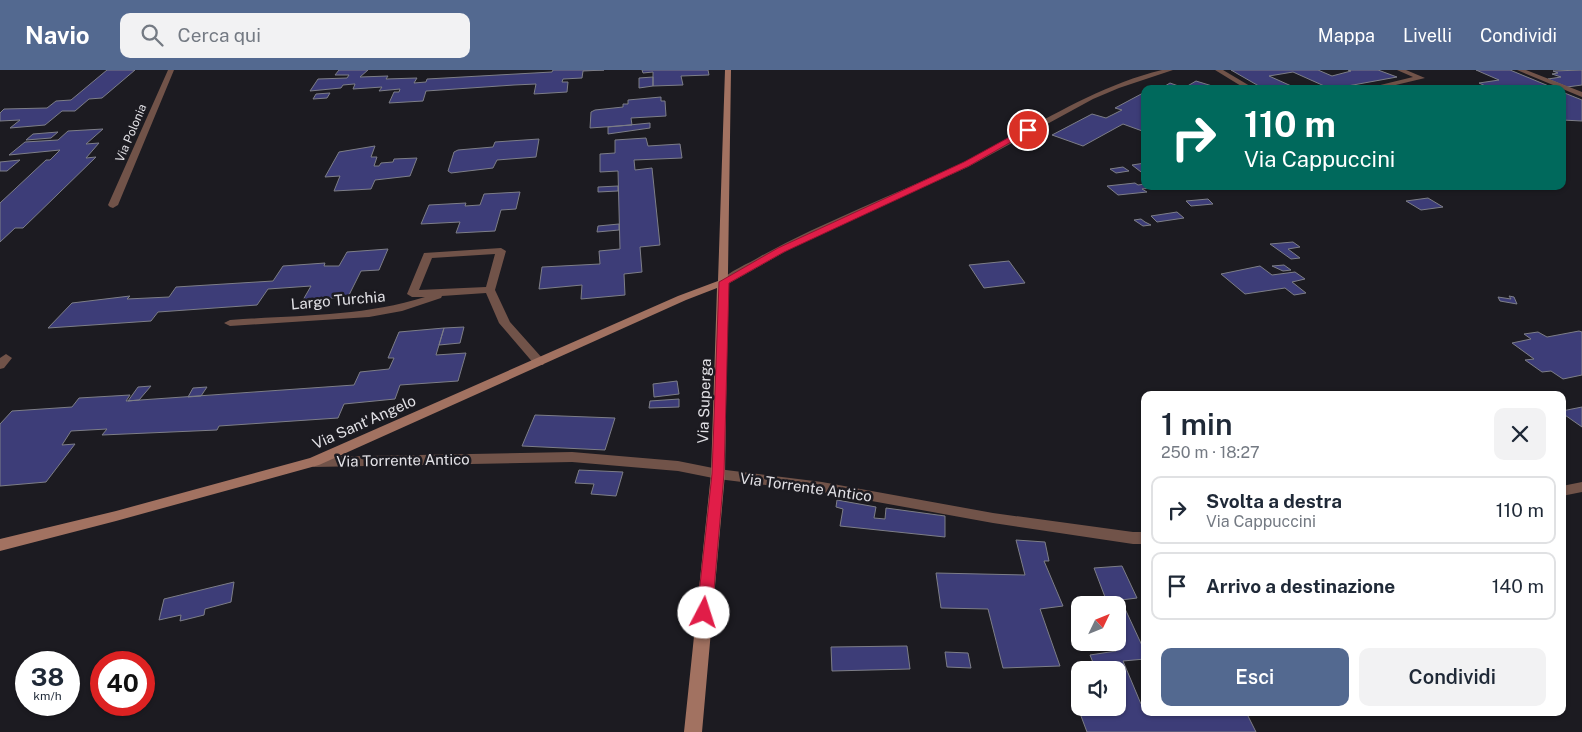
<!DOCTYPE html>
<html lang="it">
<meta charset="utf-8">
<style>
:root{--surface:#fff;--page:#f2f2f3;--text:#1f2937;--muted:#747a83;--line:#e0e1e3;--accent:#536990}
body{margin:0;font-family:"Public Sans",sans-serif;background:var(--page);color:var(--text);height:100vh;display:flex;flex-direction:column;font-size:19px;white-space:nowrap}
*{box-sizing:border-box;margin:0}
p{font-size:16px;color:var(--muted)}
.icon{flex:none;width:28px;height:28px;fill:none;stroke:currentColor;stroke-width:2;stroke-linecap:round;stroke-linejoin:round}
.map{position:relative;flex:1;overflow:hidden}
.sheet{position:absolute;left:1141px;top:321px;width:425px;height:325px;display:flex;flex-direction:column;background:var(--surface);border-radius:10px;box-shadow:0 1px 4px #0004}
.sheet>*{flex:none}
.guide{position:absolute;left:1141px;top:15px;width:425px;height:105px;border-radius:10px;box-shadow:0 1px 4px #0004;background:#00695c;color:#fff;overflow:hidden}
.needle{width:32px;rotate:47deg}
.buttons{position:absolute;left:1071px;top:526px;display:grid;gap:10px}
.buttons a{display:grid;place-items:center;width:55px;height:55px;border-radius:10px;background:var(--surface);box-shadow:0 1px 4px #0004;font-size:25px}
.speed{position:absolute;left:15px;top:581px;display:flex;gap:10px;font-size:25px;font-weight:700;text-align:center}
.speed>*{display:grid;place-content:center;width:65px;height:65px;border-radius:50%;background:var(--surface);box-shadow:0 1px 4px #0004;line-height:1}
.speed small{font-size:12px;font-weight:400}
.speed .limit{border:8px solid #d22;background:#fff;color:#111}
.pin{position:absolute;display:grid;place-items:center;width:42px;height:42px;color:#fff;margin:-21px;border:2px solid #fff;border-radius:50%;box-shadow:0 1px 5px #0007}
.me{position:absolute;width:55px;margin:-28px;rotate:5deg;stroke-linejoin:round;filter:drop-shadow(0 0 4px #0008)}
.turn{display:flex;align-items:center;gap:18px;height:105px;padding:0 20px;font-size:22px}
.turn .icon{width:65px;height:65px;stroke-width:2.5}
.turn b{display:block;font-size:35px;line-height:42px}
.round{display:grid;place-items:center;flex:none;width:52px;height:52px;border-radius:10px;background:var(--page)}
.head{display:flex;align-items:center;justify-content:space-between;height:85px;padding:0 20px}
h1{font-size:30px;font-weight:600;line-height:38px}
.button{display:flex;gap:10px;margin-top:auto;padding:10px 20px}
.button a{flex:1;height:58px;border-radius:10px;background:var(--accent);color:#fff;font-size:20px;font-weight:600;line-height:58px;text-align:center}
.button a+a{background:var(--page);color:var(--text)}
ul{padding:0;list-style:none}
li{display:flex;align-items:center;gap:15px;height:68px;margin:0 10px 8px;padding:0 10px;border:2px solid var(--line);border-radius:10px}
li div{flex:1}
li b{display:block;font-size:19px}
li em{font-style:normal}
header{display:flex;align-items:center;gap:30px;box-sizing:border-box;height:70px;padding:0 25px;background:var(--accent);color:#fff}
header strong{font-size:24px}
nav{display:flex;gap:28px;margin-inline-start:auto;font-size:18px}
.search{width:350px;height:45px;background:var(--page);display:flex;align-items:center;gap:12px;box-sizing:border-box;padding:0 18px;border-radius:10px;color:var(--muted);font-size:19px}
.map>svg:first-child{display:block}
.building{fill:#3d3d78;stroke:#7d7e87}
.lines{fill:none;stroke-linecap:round;stroke-linejoin:round}
.street{fill:#715349;fill-rule:evenodd}
.secondary{fill:#a27261;fill-rule:evenodd}
.route{fill:#e11d48;stroke:#92132f}
.labels{text-anchor:middle;dominant-baseline:central;stroke-width:5;stroke-linejoin:round;paint-order:stroke}
.far-street-label{font-size:12px;fill:#e2e1e6;stroke:#1c1b21}
.street-label{font-size:15px;fill:#e2e1e6;stroke:#1c1b21}
</style>
<header>
<strong>Navio</strong>
<div class="search"><svg class="icon" aria-label="search" viewBox="0 0 24 24"><circle cx="10" cy="10" r="6"/><path d="M15 15l6 6"/></svg>Cerca qui</div>
<nav><a>Mappa</a><a>Livelli</a><a>Condividi</a></nav>
</header>
<div class="map">
<svg width="1582" height="662" viewBox="0 0 1582 662">
<rect width="100%" height="100%" fill="#1c1b21"/>
<path class="building" d="M107 0H135L102 28 89 29 75 41H62L45 55 10 58 20 50 0 51V43L4 39 47 38 56 31 71 30Z
M339 0H368L360 7 388 6 386 9 417 8 414 13 426 12 427 9 552 2 553 0H604L583 1 582 8 563 9 562 12H568L567 22 534 24 536 14 514 15 426 21 423 31 389 33 394 22H399L400 19 379 21 382 17 353 19 355 14H354L343 15 341 18 310 21 318 9 347 8 349 5H335Z
M642 0H708L709 5 681 6 683 15 653 16V2L643 3Z
M1231 0H1318L1332 6 1351 1 1348 0H1378L1397 7 1331 19 1293 2 1269 6 1298 19H1264Z
M1476 0H1510L1556 19H1492L1479 13 1499 10Z
M1582 0V15L1567 17 1548 9 1561 7 1552 4 1558 3 1553 1Z
M653 7V16L639 18V8Z
M1196 11 1222 19H1160L1170 13 1184 18Z
M1145 22V62L1123 54 1083 76 1052 65 1092 44 1106 48 1122 40 1115 38Z
M1562 22 1582 30V51L1562 50Z
M330 23 327 28 313 29 316 24Z
M661 27V31H665L666 46 631 48 632 55 590 58 591 42 595 40 623 37V34H628V30Z
M650 53V58L608 64V57Z
M103 59 86 74 99 73 86 88 96 87 23 158H15L0 172V133L46 90H50L60 80 9 85 25 72 58 70 68 61Z
M58 62 51 68 26 70 33 64Z
M646 68 648 76 680 74 682 88 634 90 635 100 652 98 660 175 640 177 642 202 624 204 625 225 581 229 582 215 539 219 542 197 600 194 599 181 620 179 618 101 600 102V84L615 83V70Z
M539 69 536 87 497 90 493 98 451 103 448 101 454 82 458 80 493 77 495 72Z
M375 76 371 87H377L374 96H379L381 93 393 92 394 89 417 88 410 106 375 110 371 119 334 121 340 106 325 107 339 82Z
M20 90 7 101H0V92Z
M1145 93V105L1132 95Z
M1123 97 1129 101 1116 103 1110 99Z
M1135 113 1138 115 1145 114V116L1150 118 1142 119 1147 122 1118 125 1107 116Z
M618 116V121L598 122V117Z
M520 122 516 139 501 140 495 161 456 163 460 152 421 154 429 135 466 133 465 136 480 135 484 124Z
M1428 128 1443 137 1421 140 1406 131Z
M1208 129 1213 134 1191 136 1186 131Z
M1177 142 1184 148 1157 152 1151 146Z
M1141 149 1145 152 1151 155 1143 156 1134 150Z
M619 154V160L597 162 598 156Z
M1293 172 1300 177 1288 179 1300 188 1291 189 1270 174Z
M388 179 379 200 361 201 348 227 303 230 311 216 268 219 257 235 158 242 151 251 48 258 72 233 130 226 127 229 169 227 176 217 273 211 283 196 325 193 324 196H339L347 182Z
M1009 191 1025 213 984 218 969 195Z
M1284 195 1291 200 1283 201 1272 196Z
M1260 196 1272 205 1295 202 1305 209 1292 212 1306 223 1294 225 1285 218 1245 224 1221 204Z
M1509 226 1514 227 1517 234 1500 231 1498 227 1511 229Z
M464 257 460 273 439 275 444 258Z
M444 258 436 285 466 283 458 311 400 315 395 329 344 334 338 348 219 356 217 360 102 365 107 359 71 361 62 375 75 374 46 412 0 416V354L12 341 72 337 79 328 130 325 126 331 354 315 360 302 389 299 394 288H388L399 262Z
M1579 261 1582 262V305L1563 309 1551 301 1542 302 1525 290 1534 289 1512 273 1531 269 1524 264 1538 262 1547 267Z
M677 311 679 324 654 327 653 314Z
M151 316 139 330 128 331 138 317Z
M207 317 201 326 188 327 193 318Z
M679 329V337L649 338 650 331Z
M1582 337V357L1562 343V341Z
M535 345 615 348 605 380 522 376Z
M579 400 623 402 616 426 591 424 594 414 575 413Z
M837 430 876 437 874 448 885 449 886 438 945 446V467L840 456 843 439 836 437Z
M1016 470 1045 472 1049 491H1044L1063 536 1040 539 1060 596 1003 598 988 539 941 538 936 503 1025 505Z
M1122 496 1137 528 1121 530 1145 582V589L1123 591 1141 634 1145 633V642H1246L1256 662H1087L1072 622 1080 621V638H1118V600H1096L1090 585 1116 581 1112 572H1118V535H1097L1095 529 1105 527 1094 498Z
M234 512 231 532 205 539 204 545 180 551 181 545 159 550 164 529Z
M907 576 910 599 832 601 831 577Z
M945 582 968 583 971 598 947 597Z"/>
<g class="lines">
<path class="street" d="M168 0H174L118 135 113 138 110 137 108 135Z
M1162 0H1173L1119 18 1093 29 968 97 806 170 728 214H720L719 212C729 201 748 194 761 186 825 151 894 125 960 94 1028 62 1088 18 1162 0Z
M1215 0H1223L1255 19H1246Z
M1397 0H1406L1425 8 1379 19H1364L1413 7Z
M1517 0H1526L1582 22V27Z
M501 178 506 181 495 220 510 252 543 289 545 292 543 295H535L499 253 486 223 442 226 441 228 402 241 369 247 230 256 224 253 230 250C295 245 362 247 425 227H412L407 224 424 183ZM495 184 486 217 419 220 432 188Z
M6 284 12 288 4 298 0 299V288Z
M572 382 678 391 718 399 822 412 993 443 1133 462H1145V474H1133L993 453 822 422 718 409 678 401 572 392 314 397 309 395 307 392 309 389 314 387Z
M1582 412V422L1562 426V416Z"/>
<path class="secondary" d="M725 0H731L725 404 702 662H684L711 404 717 218 686 230 319 395 116 451 0 481V469L116 441 310 388 678 226 718 211Z"/>
</g>
<path class="route" d="M1026 58 1032 60 969 96 784 182 729 213 724 404 712 543 709 547 704 549 699 547 697 543 712 404 719 212 778 178 964 92Z"/>
<g class="labels">
<g class="far-street-label">
<text transform="translate(131 63) rotate(-67)">Via Polonia</text>
</g>
<g class="street-label">
<text transform="translate(338 230) rotate(-5)">Largo Turchia</text>
<text transform="translate(704 331) rotate(-88)">Via Superga</text>
<text transform="translate(364 352) rotate(-24)">Via Sant'Angelo</text>
<text transform="translate(403 390) rotate(-1)">Via Torrente Antico</text>
<text transform="translate(806 417) rotate(8)">Via Torrente Antico</text>
</g>
</g>
</svg>
<div class="buttons">
<a><svg class="needle" viewBox="-14 -14 28 28"><path d="M0-13l5 13h-10z" fill="#e53935"/><path d="M0 13l5-13h-10z" fill="#747a83"/></svg></a>
<a><svg class="icon" aria-label="sound" viewBox="0 0 24 24"><path d="M4 9h4l5-4v14l-5-4H4zM17 9q2 3 0 6"/></svg></a>
</div>
<div class="speed"><div>38<small>km/h</small></div><div class="limit">40</div></div>
<div class="pin" style="left:1028px;top:60px;background:#d93025"><svg class="icon" aria-label="arrive" viewBox="0 0 24 24"><path d="M6 21V4h12l-3 4 3 4H6"/></svg></div>
<svg class="me" style="left:704px;top:543px" viewBox="-20 -20 40 40"><circle r="19" fill="#fff"/><path d="M0-13L10 11 0 6-10 11z" fill="#e11d48"/></svg>
<div class="guide">
<div class="turn"><svg class="icon" aria-label="right" viewBox="0 0 24 24"><path d="M7 20v-9h11M14 6l5 5-5 5"/></svg><div><b>110 m</b>Via Cappuccini</div></div>
</div>
<section class="sheet">
<div class="head"><div><h1>1 min</h1><p>250 m · 18:27</p></div><a class="round"><svg class="icon" aria-label="close" viewBox="0 0 24 24"><path d="M6 6l12 12M18 6L6 18"/></svg></a></div>
<ul>
<li><svg class="icon" aria-label="right" viewBox="0 0 24 24"><path d="M7 20v-9h11M14 6l5 5-5 5"/></svg><div><b>Svolta a destra</b><p>Via Cappuccini</p></div><em>110 m</em></li>
<li><svg class="icon" aria-label="arrive" viewBox="0 0 24 24"><path d="M6 21V4h12l-3 4 3 4H6"/></svg><div><b>Arrivo a destinazione</b></div><em>140 m</em></li>
</ul>
<div class="button"><a>Esci</a><a>Condividi</a></div>
</section>
</div>
